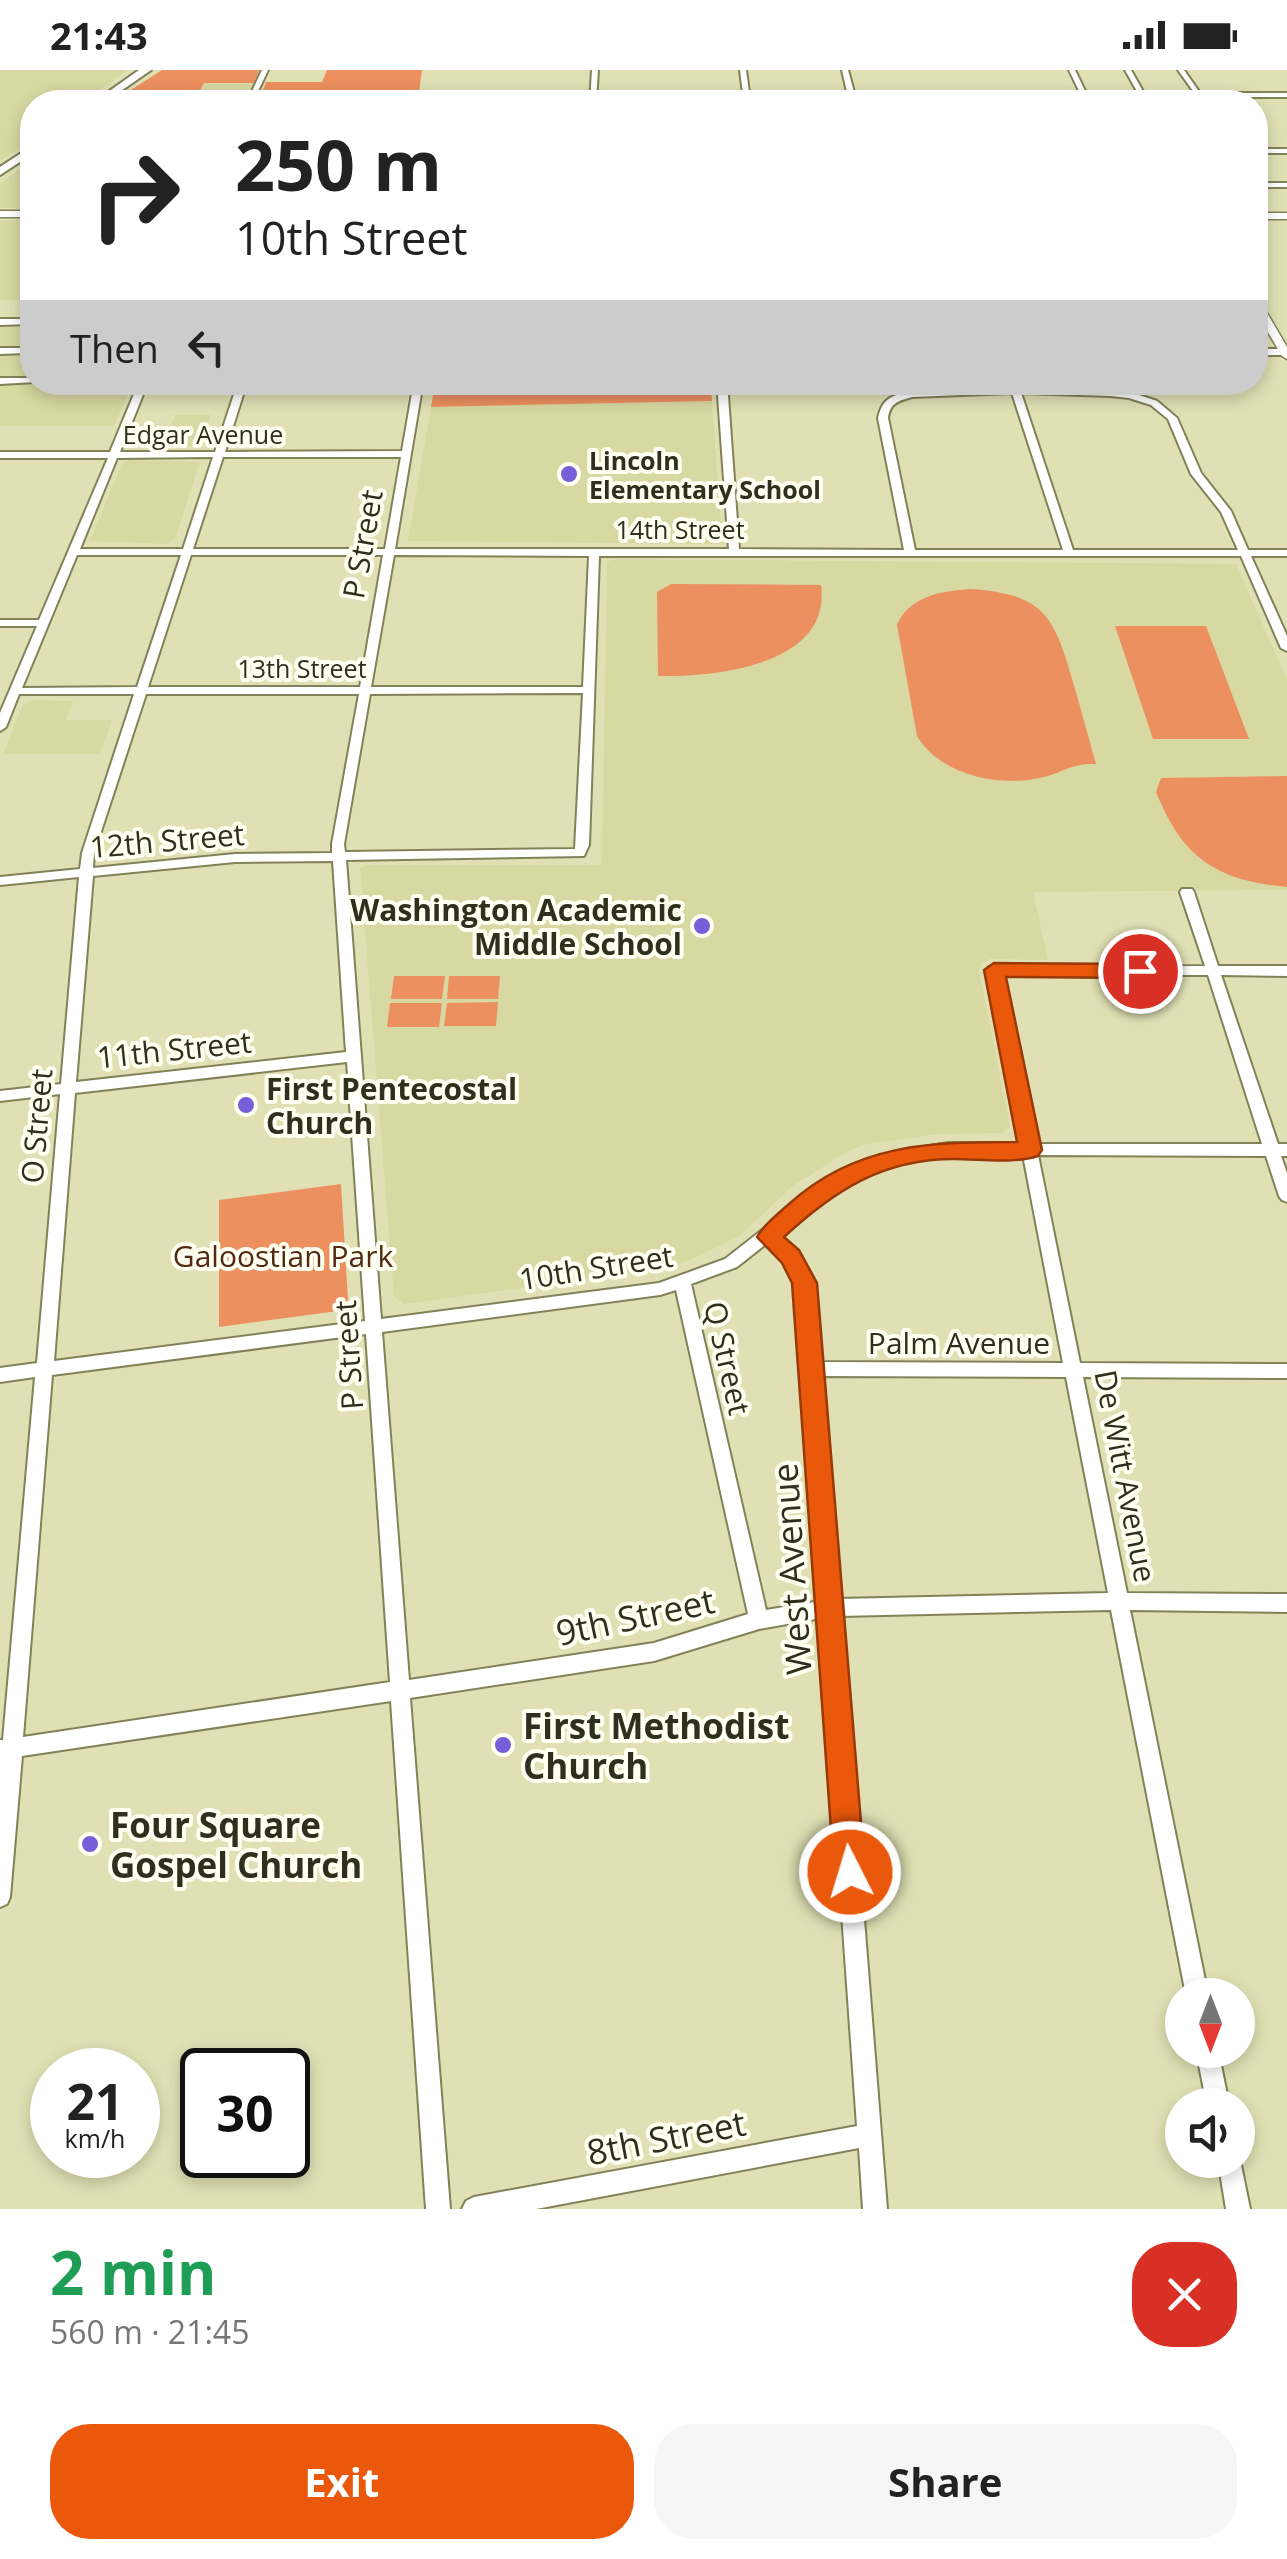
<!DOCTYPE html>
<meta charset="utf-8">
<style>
:root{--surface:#fff;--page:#f6f6f6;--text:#222;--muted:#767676;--accent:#ea580c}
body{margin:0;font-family:"Open Sans",sans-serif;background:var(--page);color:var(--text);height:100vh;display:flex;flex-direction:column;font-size:38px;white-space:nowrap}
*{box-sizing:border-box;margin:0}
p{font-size:32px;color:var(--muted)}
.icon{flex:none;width:55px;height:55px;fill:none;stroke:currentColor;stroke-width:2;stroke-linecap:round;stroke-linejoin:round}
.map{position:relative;height:2139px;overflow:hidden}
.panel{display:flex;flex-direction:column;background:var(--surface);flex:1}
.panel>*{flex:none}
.guide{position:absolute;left:20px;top:20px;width:1248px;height:305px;border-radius:40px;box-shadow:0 5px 15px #0003;background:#fff;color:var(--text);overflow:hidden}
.needle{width:65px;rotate:180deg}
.buttons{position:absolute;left:1165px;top:1908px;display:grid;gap:20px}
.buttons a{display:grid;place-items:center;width:90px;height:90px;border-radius:50%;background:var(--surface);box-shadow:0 5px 15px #0003;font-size:50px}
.speed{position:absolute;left:30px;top:1978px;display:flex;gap:20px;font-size:50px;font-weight:700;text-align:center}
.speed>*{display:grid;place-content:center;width:130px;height:130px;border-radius:50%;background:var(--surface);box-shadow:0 5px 15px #0003;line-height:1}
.speed small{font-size:25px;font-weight:400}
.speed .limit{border:5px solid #111;border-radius:15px;background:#fff;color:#111}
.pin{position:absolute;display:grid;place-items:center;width:85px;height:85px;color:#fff;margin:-42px;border:5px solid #fff;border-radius:50%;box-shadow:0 2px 10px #0007}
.me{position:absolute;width:110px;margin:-55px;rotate:355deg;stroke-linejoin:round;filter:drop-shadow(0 0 8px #0008)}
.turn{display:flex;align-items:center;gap:35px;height:210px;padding:0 50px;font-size:45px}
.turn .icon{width:130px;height:130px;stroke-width:2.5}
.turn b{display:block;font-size:70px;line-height:85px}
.then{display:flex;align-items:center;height:95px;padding:0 50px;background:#0003;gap:20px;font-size:38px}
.round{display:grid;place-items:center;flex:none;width:105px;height:105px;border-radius:40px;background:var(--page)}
.summary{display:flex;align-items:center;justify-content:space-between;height:170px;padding:0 50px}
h1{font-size:60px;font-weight:700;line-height:75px;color:#1e9e55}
.button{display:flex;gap:20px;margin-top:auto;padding:20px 50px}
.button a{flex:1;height:115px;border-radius:40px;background:var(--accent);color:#fff;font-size:40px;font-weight:700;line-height:115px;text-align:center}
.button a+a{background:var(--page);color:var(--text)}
.status{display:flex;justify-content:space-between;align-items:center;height:70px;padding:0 50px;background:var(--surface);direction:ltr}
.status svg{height:28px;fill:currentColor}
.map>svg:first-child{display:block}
.built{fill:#d8d8a3}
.green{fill:#ec905f}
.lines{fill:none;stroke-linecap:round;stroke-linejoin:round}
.minor-casing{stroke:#828259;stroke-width:4}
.tertiary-casing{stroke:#828259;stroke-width:3}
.primary-casing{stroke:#828259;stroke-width:4}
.minor{fill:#fff;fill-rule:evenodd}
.tertiary{fill:#fff;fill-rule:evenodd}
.primary{fill:#fff;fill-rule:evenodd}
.route{fill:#ea580c;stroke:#983908;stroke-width:2.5}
.poi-dot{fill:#765fd9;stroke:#fffff2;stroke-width:4}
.labels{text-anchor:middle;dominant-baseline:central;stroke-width:8;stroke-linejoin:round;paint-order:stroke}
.far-street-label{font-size:25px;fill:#2f2f1d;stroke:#fffff2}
.far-poi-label{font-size:25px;font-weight:bold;fill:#2f2f1d;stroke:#fffff2;text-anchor:start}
.street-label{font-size:30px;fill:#2f2f1d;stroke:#fffff2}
.poi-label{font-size:30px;font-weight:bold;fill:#2f2f1d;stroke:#fffff2;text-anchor:end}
.park-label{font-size:30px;fill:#522912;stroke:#fffff2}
.near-street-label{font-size:35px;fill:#2f2f1d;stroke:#fffff2}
.near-poi-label{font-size:35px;font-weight:bold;fill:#2f2f1d;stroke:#fffff2;text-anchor:start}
</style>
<div class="status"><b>21:43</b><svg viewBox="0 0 49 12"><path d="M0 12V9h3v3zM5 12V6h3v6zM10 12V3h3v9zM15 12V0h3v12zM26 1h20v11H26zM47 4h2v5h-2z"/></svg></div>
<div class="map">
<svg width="1287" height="2139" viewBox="0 0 1287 2139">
<rect width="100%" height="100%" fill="#e0e0b4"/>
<path class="built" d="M0 0H128L83 32H32V69L0 92Z
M204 13H254L245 32H194Z
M32 90V138H0V113Z
M0 150H32V230H0Z
M0 255H32V312L133 313 114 356H0Z
M712 331 722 472 719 474 408 471 431 337Z
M175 345H211L201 375 163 378Z
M129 390 200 392 175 469 166 474 90 471 122 393Z
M614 489 1236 494 1287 610V820L1033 822 1048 890 990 889 981 893 979 901 1010 1057 1002 1063 938 1064 867 1074 848 1081 794 1115 739 1166 690 1190 661 1199 404 1234 394 1227 360 798 365 795H602L607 492Z
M31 630 73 631 66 650H112L100 684H3L23 635Z"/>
<path class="green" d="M162 0H259L254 13H204L194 32H112Z
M327 0H422L418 30H259L266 12H322Z
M435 313H711L712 331 431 337Z
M671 514 821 515C832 596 714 607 658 606L657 522Z
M970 519C1045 524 1054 546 1073 612 1081 639 1088 666 1096 694 1072 693 1066 701 1044 707 1001 718 941 706 917 666L897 555C909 526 942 521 970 519Z
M1115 556H1206L1249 669H1153Z
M1287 706V817C1215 810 1183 788 1156 722L1161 708Z
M394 906H445L442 929H391Z
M449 906H500L498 929H447Z
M498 932 496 956H444L447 933Z
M390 933H442L439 957H387Z
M341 1114 348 1230 338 1241 219 1257V1130Z"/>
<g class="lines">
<defs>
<path id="minor" d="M262 0H268L253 32H247Z
M592 0H598L596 32H590Z
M740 0H746L749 22H847L842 0H848L854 22 1080 23 1069 0H1075L1089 29 1086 31 1082 27 855 26 856 32H850L848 26H749L748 32H744Z
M1125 0H1131L1149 32H1143Z
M1178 0H1184L1200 23H1287V27H1202L1204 30 1201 32Z
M1255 79H1287V83H1255Z
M1255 113H1287V117H1255Z
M0 249H32V254L0 255Z
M29 262H32V272L27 283 0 284V278H21Z
M1255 279H1287V285H1255Z
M0 308H32V312H36L0 314Z
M139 312H148L120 382H215L238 312H247L225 382 402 381 414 312H423L395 479H729L717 312H727L739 479 904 480 878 348C880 340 882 333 890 328 915 314 981 317 1010 317L1013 312 1017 313 1019 317 1130 322 1157 331 1177 348 1201 403 1231 441 1248 480H1287V486H1251L1287 566V581L1281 578 1241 486H599L589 775 584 786 346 790 381 1249 659 1213 725 1189 830 1107 892 1082 949 1073 1021 1074 987 900 989 897 1205 896 1180 822 1182 819H1192L1194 822 1218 896H1287V906L1221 905 1278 1074H1287V1086H1281L1287 1103V1132L1282 1130 1279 1126 1266 1086 1038 1085 1080 1293 1287 1294V1308L1083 1307 1127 1523 1287 1524V1542L1130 1540 1208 1925H1186L1111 1540 840 1546 887 2139H863L859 2078 536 2139H462L466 2131 474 2127 857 2056 821 1548 759 1559 654 1591 410 1628 450 2139H426L391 1631 22 1686 10 1827 7 1834 0 1837V1670H3L35 1307 0 1312V1298L37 1293 60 1024 0 1031V1021L61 1014 79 807 0 815V807L80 799 82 783 134 624H19L6 657 0 661V643L37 556H0V550H39L108 388H0V382H110ZM1012 323 1063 480H915L888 348C890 333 898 331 912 327ZM1021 323 1111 326 1129 328 1151 335 1168 349 1191 404 1221 442 1238 480H1073ZM213 387 183 479H80L117 388ZM223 387H401L385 479H193ZM77 485H181L137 617 22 618ZM191 485H383L360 617H148ZM394 485 589 486 583 617H371ZM583 623 575 779 345 782 344 774 370 624ZM146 624H359L332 774V783L235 784 93 798 94 783ZM333 791 346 982 76 1012 93 806 235 792ZM1002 905H1208L1262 1074H1036ZM347 992 365 1251 54 1291 75 1023ZM949 1085H1023L1063 1293 819 1292 813 1213 797 1183 777 1166 840 1115 899 1091ZM766 1174 785 1191 797 1213 820 1531 766 1540 691 1214 737 1197ZM676 1220 748 1544 654 1573 409 1610 382 1262 660 1225ZM366 1264 390 1612 23 1667 52 1305ZM820 1306 1066 1307 1108 1523 838 1529Z
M1196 1980H1218L1229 2035H1207Z
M1238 2083 1240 2090 1250 2139H1226L1218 2090H1238Z"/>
<path id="tertiary" d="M0 141H32V147H0Z
M1255 143H1287V149H1255Z
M1255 228 1260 231 1287 277V289L1282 286 1255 240Z"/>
<path id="primary" d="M139 0H151L105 32H94Z
M32 76V84L0 105V97Z"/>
</defs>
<use href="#minor" class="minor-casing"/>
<use href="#tertiary" class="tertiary-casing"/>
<use href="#primary" class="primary-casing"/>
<use href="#minor" class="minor"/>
<use href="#tertiary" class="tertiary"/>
<use href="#primary" class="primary"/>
</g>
<path class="route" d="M994 893 1140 894 1151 901 1140 908 1006 907 1042 1080 1038 1086C1013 1094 980 1089 954 1089 883 1089 835 1120 784 1167L799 1180 817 1213 865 1802 861 1813 850 1817 839 1813 834 1802 792 1213 782 1193 757 1167C764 1154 778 1144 789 1134 856 1073 932 1072 1017 1072L984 900Z"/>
<g class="poi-dot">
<circle cx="569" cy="404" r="10"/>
<circle cx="702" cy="856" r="10"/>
<circle cx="246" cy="1035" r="10"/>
<circle cx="503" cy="1675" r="10"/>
<circle cx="90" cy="1774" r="10"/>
</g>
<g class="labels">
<g class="far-street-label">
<text x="203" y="364">Edgar Avenue</text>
<text x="680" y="459">14th Street</text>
<text x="302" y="598">13th Street</text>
</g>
<g class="far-poi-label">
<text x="589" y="390">Lincoln<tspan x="589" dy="29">Elementary School</tspan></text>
</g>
<g class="street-label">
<text transform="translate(362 474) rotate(-80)">P Street</text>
<text transform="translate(167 770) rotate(-5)">12th Street</text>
<text transform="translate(174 979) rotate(-6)">11th Street</text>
<text transform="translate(36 1056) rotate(-85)">O Street</text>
<text transform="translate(596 1197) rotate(-9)">10th Street</text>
<text x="959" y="1272">Palm Avenue</text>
<text transform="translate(348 1285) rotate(-94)">P Street</text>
<text transform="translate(728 1288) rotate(77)">Q Street</text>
<text transform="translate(1126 1406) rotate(79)">De Witt Avenue</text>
</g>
<g class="poi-label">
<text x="682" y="839">Washington Academic<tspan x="682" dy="34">Middle School</tspan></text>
<text x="266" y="1018" text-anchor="start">First Pentecostal<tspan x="266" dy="34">Church</tspan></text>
</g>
<g class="park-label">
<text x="283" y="1185">Galoostian Park</text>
</g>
<g class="near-street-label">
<text transform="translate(791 1499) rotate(-94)">West Avenue</text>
<text transform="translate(635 1546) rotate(-12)">9th Street</text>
<text transform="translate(666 2067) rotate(-11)">8th Street</text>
</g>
<g class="near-poi-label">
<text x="523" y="1655">First Methodist<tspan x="523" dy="40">Church</tspan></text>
<text x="110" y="1754">Four Square<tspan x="110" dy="40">Gospel Church</tspan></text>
</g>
</g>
</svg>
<div class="buttons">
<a><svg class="needle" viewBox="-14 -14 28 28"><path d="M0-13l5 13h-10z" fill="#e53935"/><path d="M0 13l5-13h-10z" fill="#767676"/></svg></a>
<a><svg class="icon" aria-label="sound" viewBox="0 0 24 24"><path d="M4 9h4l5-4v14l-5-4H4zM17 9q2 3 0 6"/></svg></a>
</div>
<div class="speed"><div>21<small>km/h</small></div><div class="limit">30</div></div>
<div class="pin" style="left:1140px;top:901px;background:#d93025"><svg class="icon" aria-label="arrive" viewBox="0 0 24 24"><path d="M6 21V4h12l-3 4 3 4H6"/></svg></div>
<svg class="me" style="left:850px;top:1802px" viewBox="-20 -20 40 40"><circle r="17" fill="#ea580c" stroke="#fff" stroke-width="3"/><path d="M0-11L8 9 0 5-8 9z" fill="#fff"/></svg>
<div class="guide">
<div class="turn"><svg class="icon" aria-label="right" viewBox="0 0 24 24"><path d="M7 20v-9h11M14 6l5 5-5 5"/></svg><div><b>250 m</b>10th Street</div></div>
<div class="then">Then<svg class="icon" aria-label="left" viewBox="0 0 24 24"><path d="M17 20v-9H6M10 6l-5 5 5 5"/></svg></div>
</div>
</div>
<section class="panel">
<div class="summary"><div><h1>2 min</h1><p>560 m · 21:45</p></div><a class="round" style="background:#d93025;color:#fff"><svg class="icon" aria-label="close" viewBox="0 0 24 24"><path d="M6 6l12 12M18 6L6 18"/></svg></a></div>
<div class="button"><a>Exit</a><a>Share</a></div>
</section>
